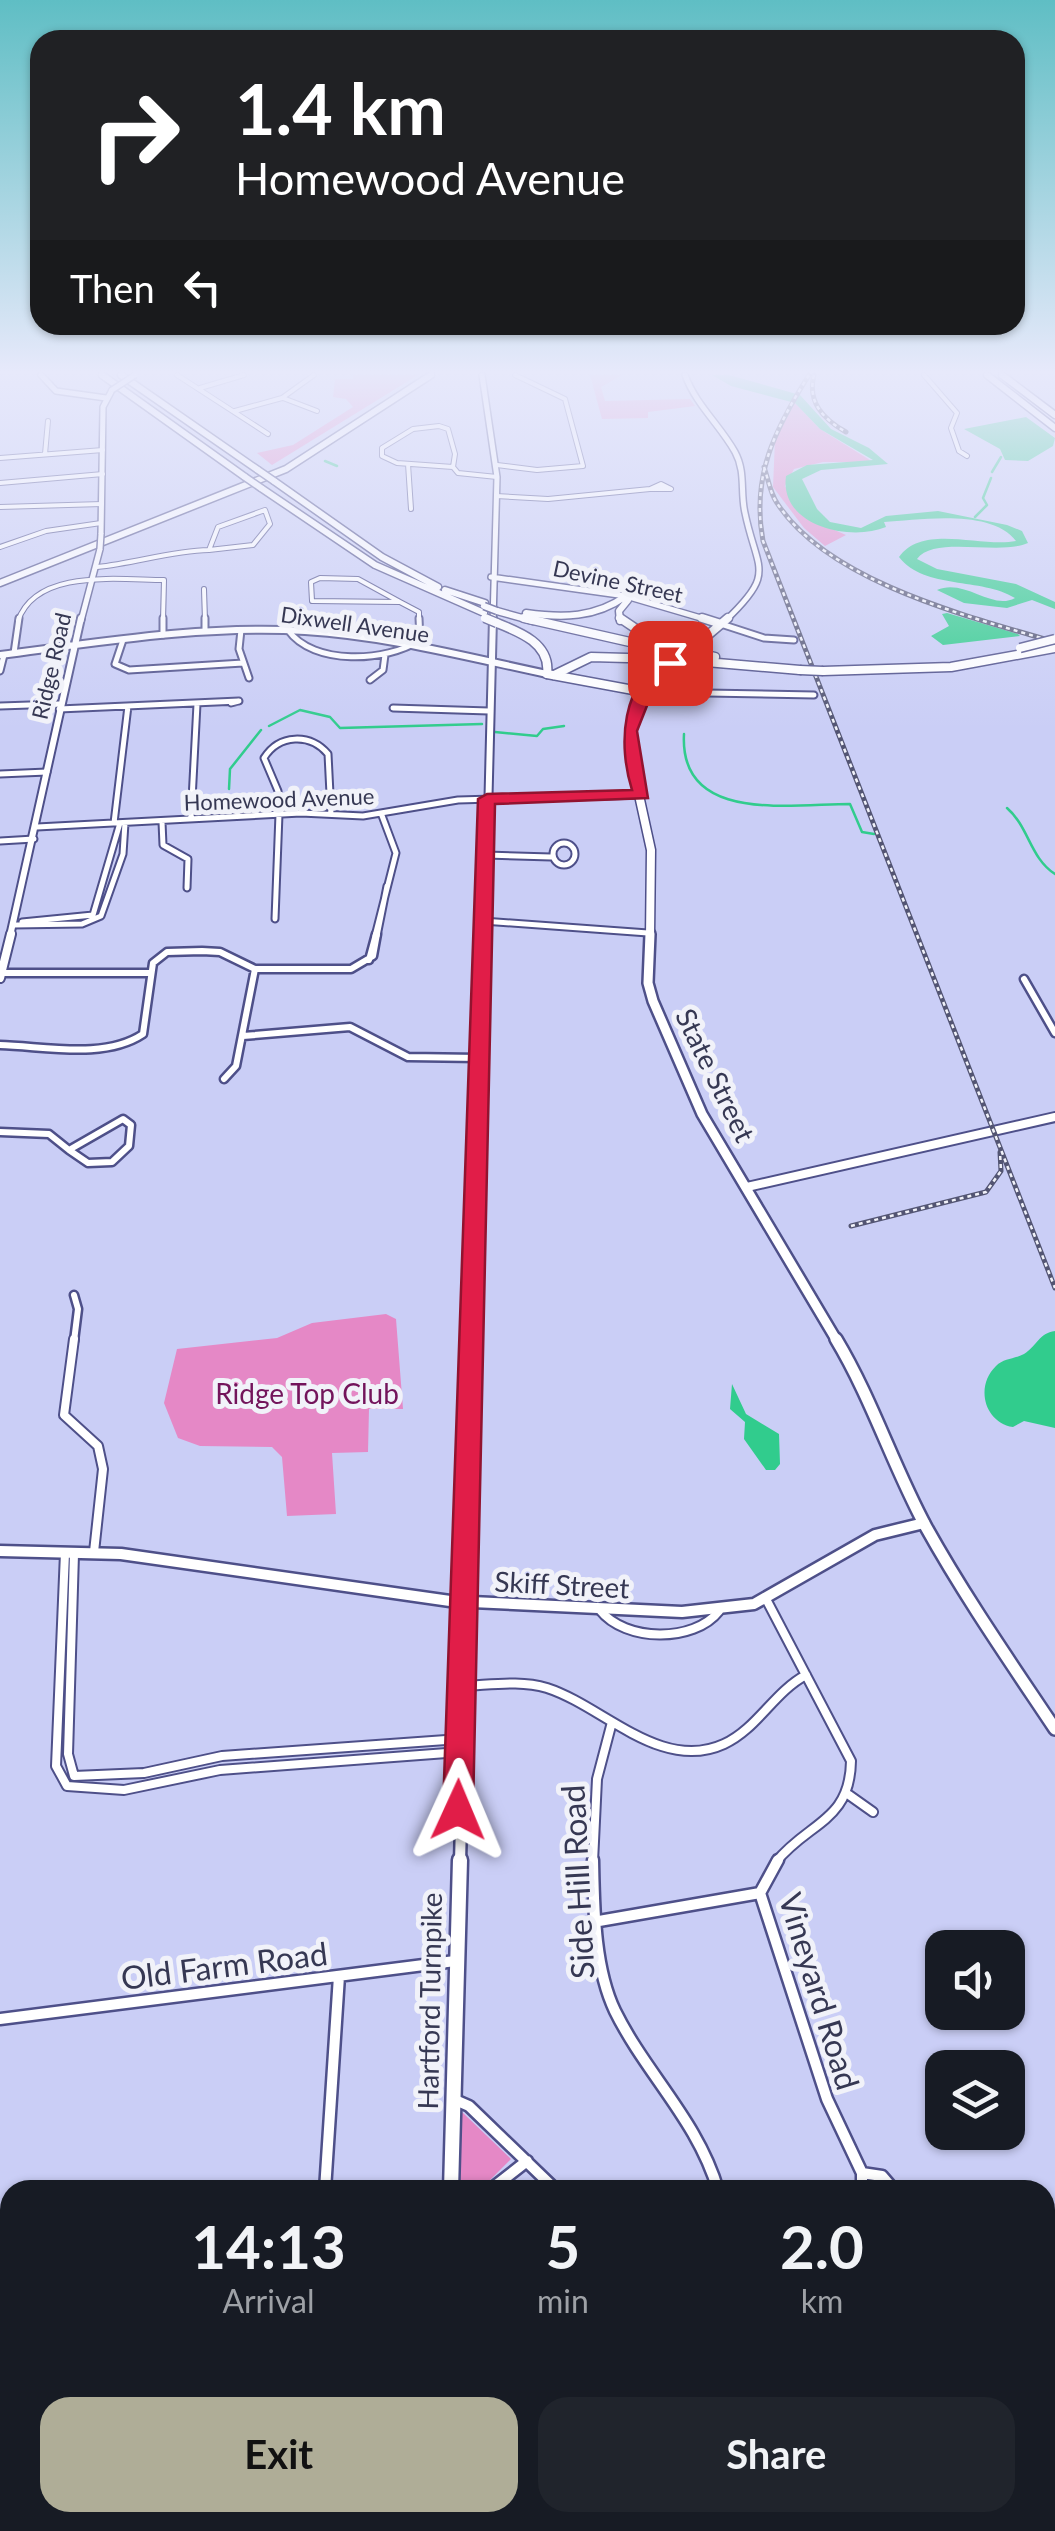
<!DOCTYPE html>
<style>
:root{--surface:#171b24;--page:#20242c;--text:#f1f3f6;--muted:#9ea1a6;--accent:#afad97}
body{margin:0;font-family:Lato,sans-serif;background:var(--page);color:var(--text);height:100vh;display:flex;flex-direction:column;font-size:38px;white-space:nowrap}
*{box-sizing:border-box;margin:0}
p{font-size:32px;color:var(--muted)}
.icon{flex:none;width:55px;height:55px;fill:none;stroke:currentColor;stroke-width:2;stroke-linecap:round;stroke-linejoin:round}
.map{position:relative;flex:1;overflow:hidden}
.drawer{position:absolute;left:0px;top:2180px;width:1055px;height:352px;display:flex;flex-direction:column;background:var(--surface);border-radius:30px 30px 0 0;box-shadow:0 2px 8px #0004}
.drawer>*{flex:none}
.guide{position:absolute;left:30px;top:30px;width:995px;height:305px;border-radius:30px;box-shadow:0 2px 8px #0004;background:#202124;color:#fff;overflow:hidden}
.controls{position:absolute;left:925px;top:1930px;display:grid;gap:20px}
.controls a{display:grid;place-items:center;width:100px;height:100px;border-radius:20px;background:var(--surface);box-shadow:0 2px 8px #0004;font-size:50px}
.pin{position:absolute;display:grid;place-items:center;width:85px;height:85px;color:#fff;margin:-42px;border-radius:20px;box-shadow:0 5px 15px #0006}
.me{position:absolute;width:110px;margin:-55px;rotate:1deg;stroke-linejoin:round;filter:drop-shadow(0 0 8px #0008)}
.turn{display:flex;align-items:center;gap:35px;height:210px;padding:0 40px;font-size:45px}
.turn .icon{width:130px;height:130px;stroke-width:2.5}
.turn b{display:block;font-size:70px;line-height:85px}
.then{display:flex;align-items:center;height:95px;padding:0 40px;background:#0003;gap:20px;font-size:38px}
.eta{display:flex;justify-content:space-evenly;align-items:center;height:170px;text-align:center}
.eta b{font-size:60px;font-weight:700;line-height:70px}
.action{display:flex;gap:20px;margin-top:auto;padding:20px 40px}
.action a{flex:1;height:115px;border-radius:30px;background:var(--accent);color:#111;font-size:40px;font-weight:700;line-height:115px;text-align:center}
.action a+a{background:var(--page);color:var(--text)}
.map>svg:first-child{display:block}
.green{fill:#e588c6}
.water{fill:#31cc8d}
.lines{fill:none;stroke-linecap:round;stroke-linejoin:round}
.stream{stroke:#31cc8d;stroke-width:2.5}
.street-far4-casing{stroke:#4e5089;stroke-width:6}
.street-far3-casing{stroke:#4e5089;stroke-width:9}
.street-far2-casing{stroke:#4e5089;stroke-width:11}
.street-far1-casing{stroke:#4e5089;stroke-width:12}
.street-casing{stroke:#4e5089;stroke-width:15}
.secondary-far4-casing{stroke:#4e5089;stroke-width:8}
.secondary-far3-casing{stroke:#4e5089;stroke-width:10}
.secondary-far2-casing{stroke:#4e5089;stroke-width:12}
.secondary-far1-casing{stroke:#4e5089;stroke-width:15}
.secondary-casing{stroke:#4e5089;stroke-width:19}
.primary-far3-casing{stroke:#4e5089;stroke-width:8}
.primary-far2-casing{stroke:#4e5089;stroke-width:11}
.primary-far1-casing{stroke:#4e5089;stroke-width:14}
.primary-casing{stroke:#4e5089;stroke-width:16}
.highway-far1-casing{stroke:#4e5089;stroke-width:9}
.highway-casing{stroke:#4e5089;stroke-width:11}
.street-far4{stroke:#fff;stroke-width:4}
.street-far3{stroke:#fff;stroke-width:5}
.street-far2{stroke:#fff;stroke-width:6}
.street-far1{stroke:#fff;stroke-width:8}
.street{stroke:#fff;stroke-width:10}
.secondary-far4{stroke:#fff;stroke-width:5}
.secondary-far3{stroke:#fff;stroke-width:6}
.secondary-far2{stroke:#fff;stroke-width:8}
.secondary-far1{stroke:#fff;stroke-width:10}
.secondary{stroke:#fff;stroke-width:14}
.primary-far3{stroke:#fff;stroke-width:5}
.primary-far2{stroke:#fff;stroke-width:8}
.primary-far1{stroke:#fff;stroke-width:9}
.primary{stroke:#fff;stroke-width:11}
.highway-far1{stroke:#fff;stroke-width:6}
.highway{stroke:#fff;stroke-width:8}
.rail-casing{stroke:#535573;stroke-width:5}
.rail{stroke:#f1f2f9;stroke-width:2.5;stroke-dasharray:4;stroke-linecap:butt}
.secondary-bridge-casing{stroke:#4e5089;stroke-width:8;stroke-linecap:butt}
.highway-bridge-far1-casing{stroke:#4e5089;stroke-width:9;stroke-linecap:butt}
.highway-bridge-casing{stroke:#4e5089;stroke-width:11;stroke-linecap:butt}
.secondary-bridge{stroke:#fff;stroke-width:5}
.highway-bridge-far1{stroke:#fff;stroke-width:6}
.highway-bridge{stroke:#fff;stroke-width:8}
.route{fill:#e11d48;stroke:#92132f;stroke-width:2.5}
.labels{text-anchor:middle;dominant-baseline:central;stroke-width:10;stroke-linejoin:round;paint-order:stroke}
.far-street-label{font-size:22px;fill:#363853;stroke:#f1f2f9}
.street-label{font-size:28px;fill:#363853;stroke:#f1f2f9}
.park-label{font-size:28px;fill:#73145b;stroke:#f1f2f9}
.near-street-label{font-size:32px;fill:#363853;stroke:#f1f2f9}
</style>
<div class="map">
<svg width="1055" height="2531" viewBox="0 0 1055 2531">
<rect width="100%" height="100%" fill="#cacef6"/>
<path class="green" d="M353 375H418L272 465 257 453 293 445 353 407 346 399 333 397 335 379H353Z
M590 375H622L601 387 605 401 690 399 695 406 648 412V418L602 419Z
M795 403 820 429 873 462H823L794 469 785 486 805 517 846 535 825 546 804 528 773 487 775 440Z
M386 1314 396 1319 403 1409H369L368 1452 332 1453 336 1514 287 1516 282 1457 272 1447 200 1446 178 1438 164 1403 177 1349 277 1338 312 1323Z
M462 2112 511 2159 480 2190H457L458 2116Z"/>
<path class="water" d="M712 375H729L800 395 831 429 869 448 888 464 821 470 802 479 817 509 830 522 861 528 886 516 938 511 1007 525 1022 531 1028 543C999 556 934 535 917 559L937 569 1016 584 1055 602V609L1032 600 1007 608 964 603 937 590C965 578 992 611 1015 598 981 577 925 590 899 557 923 523 981 548 1016 541 991 508 919 520 884 522L886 527C850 542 779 526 786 476L807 465 873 460 820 429 795 403 731 386Z
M1026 417 1055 438 1053 446 1028 461 1005 460 1000 449 964 429Z
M947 613 1018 634 1020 636 943 645 931 636 949 626 942 614Z
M1055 1331V1428L1024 1421 1013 1427C984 1422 975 1386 996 1366 1004 1358 1015 1359 1024 1354 1037 1346 1039 1333 1055 1331Z
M732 1384 746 1414 779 1434 780 1464 775 1470H766L744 1439 745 1422 730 1409Z"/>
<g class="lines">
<path class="stream" d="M325 461 337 466
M992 472 1001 457
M975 517 987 505 983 498 991 478
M269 726 300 710 330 717 340 728 482 724
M495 732 537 736 543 729 564 726
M684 734C679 824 790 804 850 804L862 832 874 834
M229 789 230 769 261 730
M1007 808C1029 827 1030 858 1055 874"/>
<defs>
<path id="street-far4" d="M177 375 268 434
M924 375 957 413 951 428 959 451 967 456
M200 388 244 375
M283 398 317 411
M235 411 282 398 314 375
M439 426 448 429 455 454 453 467 397 463 382 456V448L413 429Z
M45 454 48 421
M0 458 103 450
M408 464 411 509
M497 465 537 470 583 466 565 399 515 375
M453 467 458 473 497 477
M0 483 103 474
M661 484 671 489H650Z
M496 496 548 499 650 489
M0 507 102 504
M265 510 270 524 253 545 209 550 218 527Z
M0 547 46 531 101 523
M97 567C136 563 170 551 209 550
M320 578 358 579 400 602 312 601 311 582Z
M204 589 205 621
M400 602 419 612V621
M18 621C36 568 120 580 164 580L163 621"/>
<path id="street-far3" d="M205 618V631
M721 624 764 638 794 640
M241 630 239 649 249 678
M288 630C313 666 387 662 420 640L419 618
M163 635V618
M123 640 115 664 129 670 243 663
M14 653 19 618
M0 671 4 655
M370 680 383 670 385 655
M650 692 814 695
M0 706 59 704
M393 708 489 711
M59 709 239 701 231 703
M0 774 47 772
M281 814 278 791 264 758C279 734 310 733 328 754L331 814
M191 819 197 704
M162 822 163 845 188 859 187 888
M114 823 128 706
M37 827 301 813 363 816 458 800 642 795
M0 841 34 839
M553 854a11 11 0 1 1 22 0a11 11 0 1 1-22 0Z
M486 855 551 857
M275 919 279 814
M483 921 648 933
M22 922 93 915 120 823
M13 925 82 924 101 916 123 854 125 823
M375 936 396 853 381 813
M377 936 387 886"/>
<path id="street-far2" d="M369 960 376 934
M1 973H150
M1024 979 1055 1033
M243 1036 350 1027 408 1057 479 1058
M0 1045C44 1046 104 1060 143 1034L153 963 167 952 202 951 220 952 255 969H351L373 956 377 934
M224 1079 236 1066 255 969
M123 1119 131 1125 129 1146 112 1162 88 1163 69 1150Z
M0 1132 49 1134 69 1150
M74 1341 78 1309 74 1295"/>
<path id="street-far1" d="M74 1339 64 1415 98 1446 103 1469 94 1552
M65 1553 56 1766 67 1786 124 1790 220 1770 460 1752
M74 1554 68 1754 74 1776 144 1773 222 1756 460 1739
M766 1599 851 1761C850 1822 808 1822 776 1862
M600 1610C625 1642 694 1643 719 1611
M463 1686C491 1685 520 1680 547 1688 603 1706 661 1773 724 1744 757 1729 774 1692 806 1675
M849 1795 873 1812
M593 1862 597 1779 612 1722"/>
<path id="street" d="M593 1860C594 1908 594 1967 615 2011 646 2074 698 2121 718 2190
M778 1860 760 1893 827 2099 862 2173V2190
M599 1921 760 1893
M0 2019 455 1961
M453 2099 469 2106 556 2190
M862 2173 882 2176 894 2190
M325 2190 339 1976
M490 2190 527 2161
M0 2301 10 2300"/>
<path id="secondary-far4" d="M41 375 56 391 106 398
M482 375 497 477 493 621
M101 534 103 407 112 390
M491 577 626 596
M81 621 100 549"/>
<path id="secondary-far3" d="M0 655C101 642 203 625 305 631 387 636 467 657 547 674
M10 936 81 618
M485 936 493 618"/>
<path id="secondary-far2" d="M0 978 11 934
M747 1187 1055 1117
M474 1341 485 934"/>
<path id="secondary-far1" d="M0 1551 121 1554 450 1601 682 1612 754 1604 875 1535 924 1523
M460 1862 474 1339"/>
<path id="secondary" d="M451 2190 460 1860
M443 2522V2531"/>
<path id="primary-far3" d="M685 375C696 405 720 425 735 452 746 472 740 492 745 513 757 571 777 572 725 621
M626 596 711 621"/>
<path id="primary-far2" d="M702 618 721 624
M547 674 644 692
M650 936 651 850 630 754 632 720 661 675 728 618"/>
<path id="primary-far1" d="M650 934 648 983 653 1001 702 1114 837 1341"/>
<path id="primary" d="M836 1339C872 1399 893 1466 926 1527 965 1597 1011 1663 1055 1729"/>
<path id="highway-far1" d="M102 375 245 477
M121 375 258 470
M987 375 1055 428
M1002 375 1055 415
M274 481 382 557 438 587
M261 488 375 565 484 613
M0 583 286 469 431 375
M445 590 485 603
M497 611 533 621
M526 613C563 618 595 618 626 596
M620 621 619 611 628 600"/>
<path id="highway" d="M524 618 674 652
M620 618 660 645
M497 623C520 632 551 644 547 674
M693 652 715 657
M683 660 800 670
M823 671 951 667 1055 648
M554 675 591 657 664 659"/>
</defs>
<use href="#street-far4" class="street-far4-casing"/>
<use href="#street-far3" class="street-far3-casing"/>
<use href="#street-far2" class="street-far2-casing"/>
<use href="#street-far1" class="street-far1-casing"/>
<use href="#street" class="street-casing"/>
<use href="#secondary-far4" class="secondary-far4-casing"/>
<use href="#secondary-far3" class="secondary-far3-casing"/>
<use href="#secondary-far2" class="secondary-far2-casing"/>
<use href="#secondary-far1" class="secondary-far1-casing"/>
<use href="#secondary" class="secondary-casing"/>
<use href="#primary-far3" class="primary-far3-casing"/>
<use href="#primary-far2" class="primary-far2-casing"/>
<use href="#primary-far1" class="primary-far1-casing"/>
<use href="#primary" class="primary-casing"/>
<use href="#highway-far1" class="highway-far1-casing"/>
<use href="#highway" class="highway-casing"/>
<use href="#street-far4" class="street-far4"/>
<use href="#street-far3" class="street-far3"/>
<use href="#street-far2" class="street-far2"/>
<use href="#street-far1" class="street-far1"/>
<use href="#street" class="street"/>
<use href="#secondary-far4" class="secondary-far4"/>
<use href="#secondary-far3" class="secondary-far3"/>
<use href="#secondary-far2" class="secondary-far2"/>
<use href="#secondary-far1" class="secondary-far1"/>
<use href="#secondary" class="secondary"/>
<use href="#primary-far3" class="primary-far3"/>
<use href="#primary-far2" class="primary-far2"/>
<use href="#primary-far1" class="primary-far1"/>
<use href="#primary" class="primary"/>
<use href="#highway-far1" class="highway-far1"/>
<use href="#highway" class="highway"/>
<defs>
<path id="rail" d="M809 375C775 429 751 476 763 541L1055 1288
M814 375C807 402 823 419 846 432
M764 467C768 478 770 493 777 503 828 582 970 617 1055 642
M851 1226 986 1192 1001 1171 1000 1152"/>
</defs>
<use href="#rail" class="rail-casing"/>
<use href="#rail" class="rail"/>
<defs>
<path id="secondary-bridge" d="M112 390 135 375
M100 549 101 534"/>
<path id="highway-bridge-far1" d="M258 470 274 481
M245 477 261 488
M484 606 497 611
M484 618 492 621"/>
<path id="highway-bridge" d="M485 618 497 623
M1020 648 1055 639
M674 652 691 654
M664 659 681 662
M800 670 823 671"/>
</defs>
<use href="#secondary-bridge" class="secondary-bridge-casing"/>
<use href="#highway-bridge-far1" class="highway-bridge-far1-casing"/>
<use href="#highway-bridge" class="highway-bridge-casing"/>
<use href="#secondary-bridge" class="secondary-bridge"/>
<use href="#highway-bridge-far1" class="highway-bridge-far1"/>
<use href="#highway-bridge" class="highway-bridge"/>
</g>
<linearGradient id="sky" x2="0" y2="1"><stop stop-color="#5fbec4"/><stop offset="0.51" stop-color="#e7e9fb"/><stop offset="1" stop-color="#e7e9fb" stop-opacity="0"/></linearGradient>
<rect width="1055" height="729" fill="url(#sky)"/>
<path class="route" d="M670 658 677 663 654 688 637 731 648 798 495 804 473 1810 469 1821 458 1825 448 1821 443 1810 478 799 487 794 632 790C618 746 620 680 670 658Z"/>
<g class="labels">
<g class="far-street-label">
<text transform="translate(618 581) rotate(12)">Devine Street</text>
<text transform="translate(355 624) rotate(8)">Dixwell Avenue</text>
<text transform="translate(51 666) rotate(-77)">Ridge Road</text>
<text transform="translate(279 799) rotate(-2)">Homewood Avenue</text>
</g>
<g class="street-label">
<text transform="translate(716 1075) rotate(64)">State Street</text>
<text transform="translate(562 1584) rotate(3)">Skiff Street</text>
<text transform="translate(429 2001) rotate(-89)">Hartford Turnpike</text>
</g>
<g class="park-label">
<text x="307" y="1393">Ridge Top Club</text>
</g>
<g class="near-street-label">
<text transform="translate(577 1882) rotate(-93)">Side Hill Road</text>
<text transform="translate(224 1965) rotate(-7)">Old Farm Road</text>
<text transform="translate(820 1991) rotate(73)">Vineyard Road</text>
</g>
</g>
</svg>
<div class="controls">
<a><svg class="icon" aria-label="sound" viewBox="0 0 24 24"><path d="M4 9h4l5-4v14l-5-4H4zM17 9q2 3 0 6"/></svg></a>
<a><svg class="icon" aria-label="layers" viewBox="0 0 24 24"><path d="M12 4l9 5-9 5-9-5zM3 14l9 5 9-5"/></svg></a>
</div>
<div class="pin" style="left:670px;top:663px;background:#d93025"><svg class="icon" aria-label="arrive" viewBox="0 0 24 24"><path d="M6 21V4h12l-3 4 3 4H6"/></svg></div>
<svg class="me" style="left:458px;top:1810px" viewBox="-20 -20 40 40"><path d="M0-17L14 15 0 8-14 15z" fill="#e11d48" stroke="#fff" stroke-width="4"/></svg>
<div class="guide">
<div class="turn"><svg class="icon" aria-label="right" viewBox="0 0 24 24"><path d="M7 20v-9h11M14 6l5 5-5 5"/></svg><div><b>1.4 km</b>Homewood Avenue</div></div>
<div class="then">Then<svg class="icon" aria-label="left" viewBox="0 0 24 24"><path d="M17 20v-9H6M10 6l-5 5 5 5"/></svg></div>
</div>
<section class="drawer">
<div class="eta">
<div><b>14:13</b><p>Arrival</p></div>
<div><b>5</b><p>min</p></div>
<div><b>2.0</b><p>km</p></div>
</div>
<div class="action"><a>Exit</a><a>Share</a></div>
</section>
</div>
